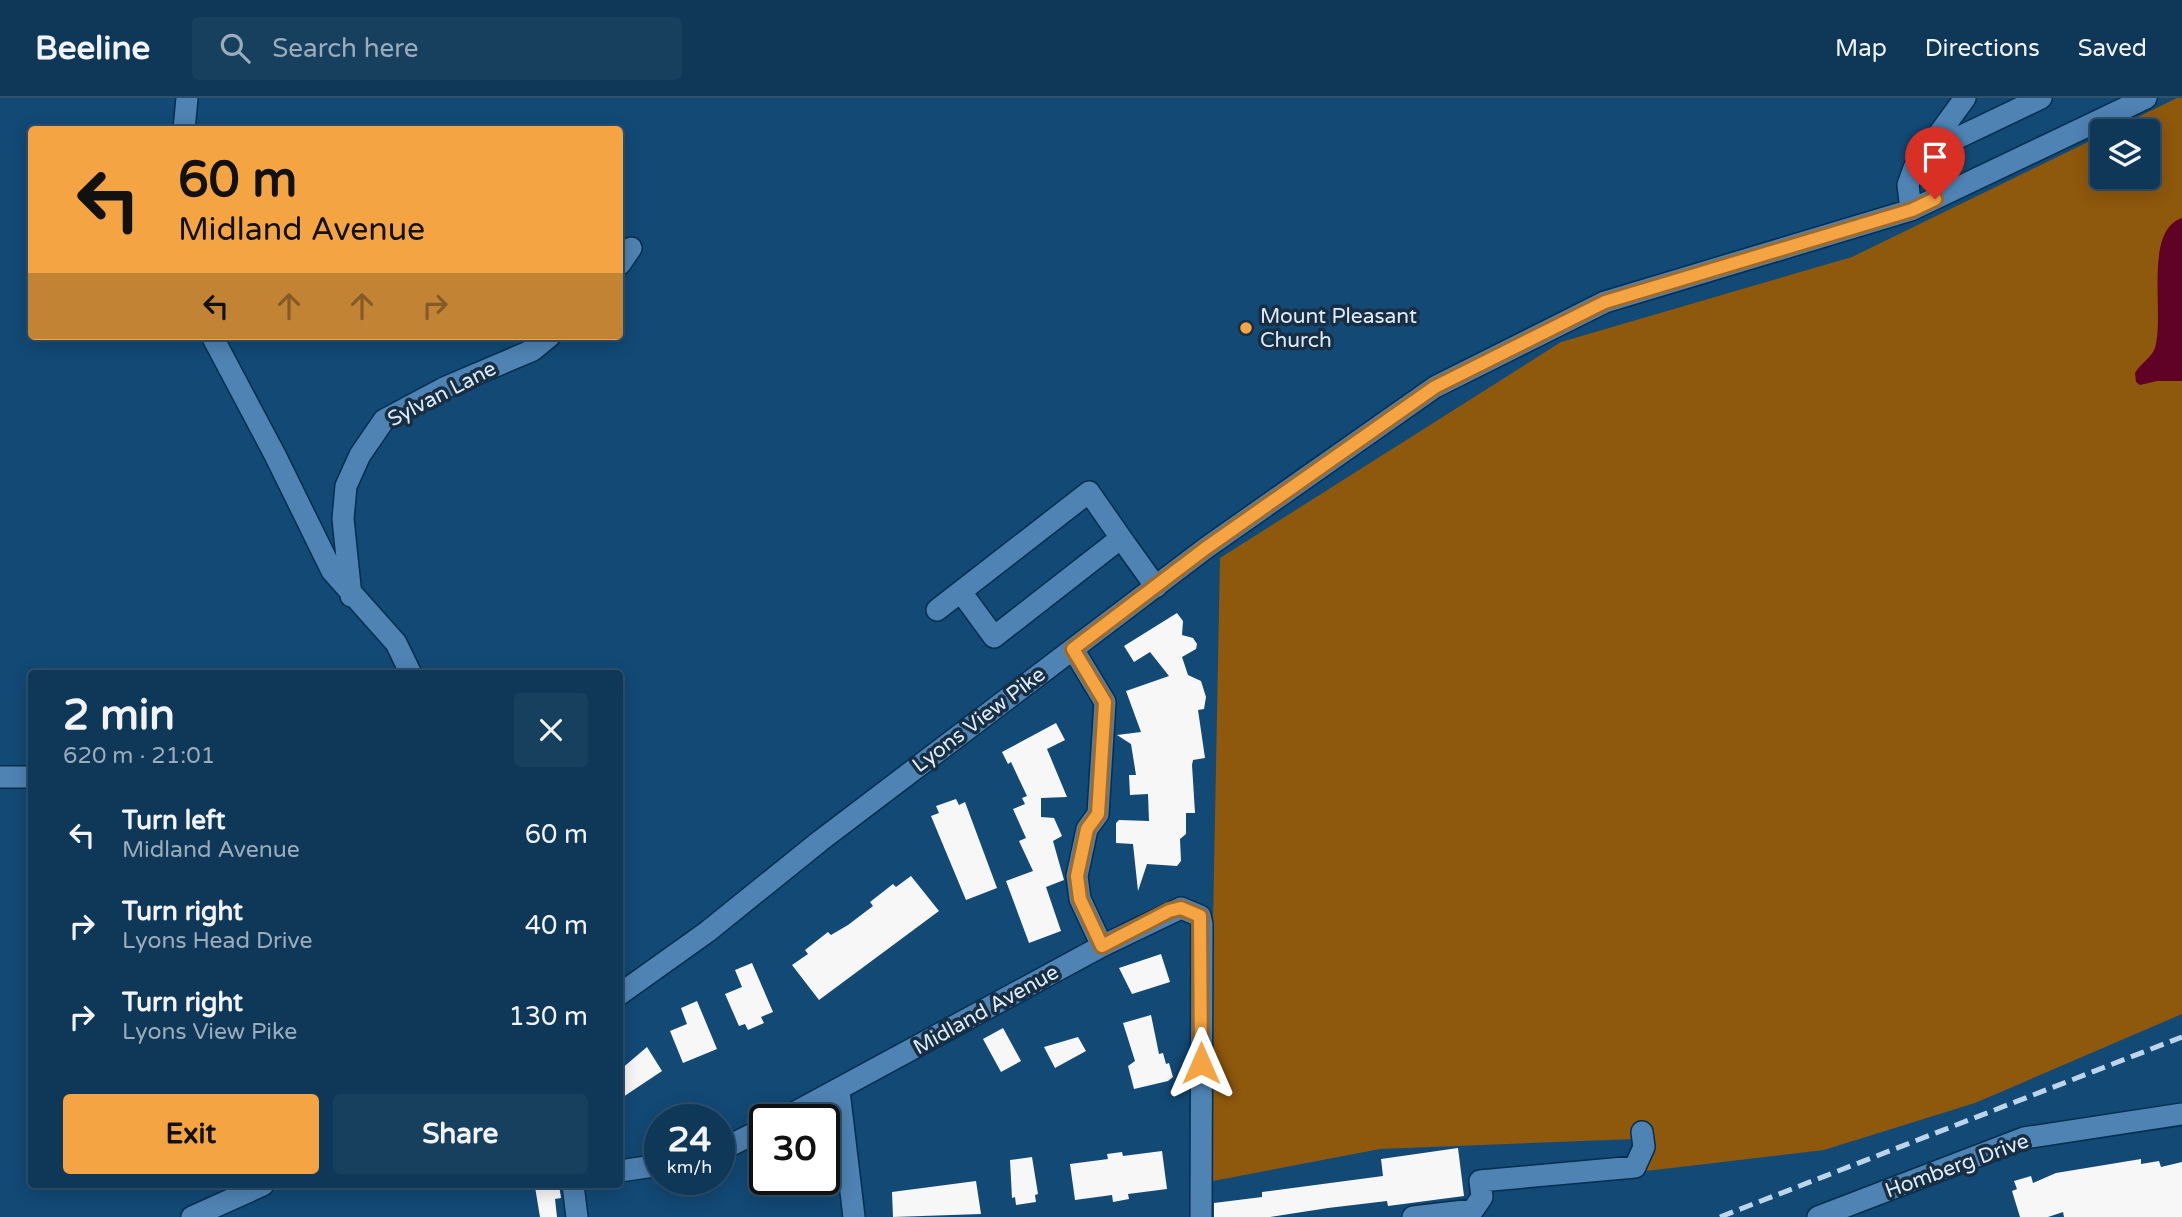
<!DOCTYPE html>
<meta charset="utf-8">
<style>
:root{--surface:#0e3758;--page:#173f5e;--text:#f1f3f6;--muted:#9bacba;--line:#2e516e;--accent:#f4a443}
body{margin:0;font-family:"Varela Round",sans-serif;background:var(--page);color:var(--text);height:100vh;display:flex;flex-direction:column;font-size:26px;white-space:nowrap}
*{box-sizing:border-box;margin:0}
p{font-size:23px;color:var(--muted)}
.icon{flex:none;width:38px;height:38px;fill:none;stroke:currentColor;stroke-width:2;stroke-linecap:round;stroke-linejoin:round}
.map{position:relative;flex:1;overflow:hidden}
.panel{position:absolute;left:28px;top:572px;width:595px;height:518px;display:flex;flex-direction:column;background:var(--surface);border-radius:7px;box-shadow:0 4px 18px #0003,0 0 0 2px var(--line)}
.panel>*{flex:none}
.guide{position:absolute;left:28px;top:28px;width:595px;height:214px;border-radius:7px;box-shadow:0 4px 18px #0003,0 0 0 2px var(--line);background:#f4a443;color:#111;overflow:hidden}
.controls{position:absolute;left:2090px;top:21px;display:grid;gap:14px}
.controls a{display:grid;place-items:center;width:70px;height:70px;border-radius:7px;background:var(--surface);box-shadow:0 4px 18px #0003,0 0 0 2px var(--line);font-size:35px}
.speed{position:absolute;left:644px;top:1006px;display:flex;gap:14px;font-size:35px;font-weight:700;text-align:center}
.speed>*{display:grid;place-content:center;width:91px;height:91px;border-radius:50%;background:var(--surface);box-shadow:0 4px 18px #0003,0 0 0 2px var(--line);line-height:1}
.speed small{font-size:18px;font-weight:400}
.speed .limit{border:4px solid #111;border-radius:10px;background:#fff;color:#111}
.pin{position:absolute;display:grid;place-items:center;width:60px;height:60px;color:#fff;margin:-72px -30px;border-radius:50% 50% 50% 0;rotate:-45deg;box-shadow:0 0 7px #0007}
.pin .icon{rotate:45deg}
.me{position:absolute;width:77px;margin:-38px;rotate:0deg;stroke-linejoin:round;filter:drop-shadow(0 0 5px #0008)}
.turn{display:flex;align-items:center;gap:24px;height:147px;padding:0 35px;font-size:32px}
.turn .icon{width:91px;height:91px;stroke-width:2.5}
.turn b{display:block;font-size:49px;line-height:60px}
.lanes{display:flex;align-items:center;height:66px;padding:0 35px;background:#0003;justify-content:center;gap:35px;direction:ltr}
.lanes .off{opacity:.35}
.round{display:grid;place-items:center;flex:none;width:74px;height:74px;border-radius:7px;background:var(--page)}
.summary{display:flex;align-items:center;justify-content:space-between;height:119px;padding:0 35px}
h1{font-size:42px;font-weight:700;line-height:52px}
.cta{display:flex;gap:14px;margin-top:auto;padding:14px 35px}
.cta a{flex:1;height:80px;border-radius:7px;background:var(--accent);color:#111;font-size:28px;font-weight:700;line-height:80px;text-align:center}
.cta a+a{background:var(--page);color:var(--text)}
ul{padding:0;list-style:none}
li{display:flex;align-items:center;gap:21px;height:91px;padding:0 35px}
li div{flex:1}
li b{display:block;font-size:26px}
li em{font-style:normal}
header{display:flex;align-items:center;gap:42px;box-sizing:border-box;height:98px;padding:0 35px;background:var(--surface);border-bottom:2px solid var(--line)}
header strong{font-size:33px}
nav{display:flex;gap:38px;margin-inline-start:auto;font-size:24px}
.search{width:490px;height:63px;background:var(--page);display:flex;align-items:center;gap:18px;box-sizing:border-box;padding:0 24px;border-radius:7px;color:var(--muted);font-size:26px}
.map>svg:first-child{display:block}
.green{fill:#8e580d}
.water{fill:#600126}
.building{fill:#f7f7f7}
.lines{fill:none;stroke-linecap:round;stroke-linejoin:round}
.minor-casing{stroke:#042e4f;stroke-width:24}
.minor{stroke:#4f83b3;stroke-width:21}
.rail{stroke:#bed4e8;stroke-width:5;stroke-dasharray:14 7;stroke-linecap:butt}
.route-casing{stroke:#9f6b2c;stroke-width:18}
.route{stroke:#f4a443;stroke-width:12}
.poi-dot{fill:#f4a443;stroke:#182e42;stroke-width:2.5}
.labels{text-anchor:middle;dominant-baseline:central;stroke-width:7;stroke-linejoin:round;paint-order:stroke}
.poi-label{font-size:21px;fill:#dcecfc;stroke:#182e42;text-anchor:start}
.street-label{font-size:21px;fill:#dcecfc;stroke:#182e42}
</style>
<header>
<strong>Beeline</strong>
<div class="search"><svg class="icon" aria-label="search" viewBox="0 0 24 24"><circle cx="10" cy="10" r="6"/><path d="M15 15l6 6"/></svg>Search here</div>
<nav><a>Map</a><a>Directions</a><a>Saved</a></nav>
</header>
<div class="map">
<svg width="2182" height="1119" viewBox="0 0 2182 1119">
<rect width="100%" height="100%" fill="#124975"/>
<path class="green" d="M2177 0H2182V916L1975 1005 1824 1052 1646 1073 1635 1041 1380 1051 1208 1084 1220 460 1561 244 1852 159 2102 37V79H2147V33H2109Z"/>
<path class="water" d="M2182 120V283H2157L2140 287 2136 284 2135 275C2140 266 2152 259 2155 250 2165 215 2143 133 2182 120Z"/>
<path class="building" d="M1177 515 1183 523 1182 537 1193 540 1197 546 1196 551 1182 559 1188 577 1201 583 1206 599 1204 611 1198 612 1205 660 1193 662 1192 667 1195 715H1186V736L1180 741 1181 763 1177 768 1147 766 1138 793 1133 746 1116 745V725L1119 722 1149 723 1148 696 1130 697 1129 677H1136L1131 646 1117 637 1141 634 1126 593 1169 578 1150 554 1134 564 1124 548Z
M1056 625 1065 642 1047 651 1067 699 1041 700V719L1054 720 1062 738 1053 743 1064 782 1046 789 1061 833 1029 845 1006 783 1033 773 1019 743 1026 740 1013 711 1025 706 1022 700 1027 698 1011 664 1008 666 1002 654Z
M956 701 959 707 965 704 997 790 966 802 931 718 939 715 936 708Z
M911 778 939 813 819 902 792 867 808 856 805 852 828 834 831 837 848 827 873 808 870 804 893 786 896 789Z
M1161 856 1170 884 1132 896 1119 870Z
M752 865 773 914 761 919 764 925 748 932 745 926 739 928 725 896 742 889 735 872Z
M697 903 717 951 683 965 670 933 687 926 681 910Z
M1151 917 1159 956 1163 955 1166 966 1169 965 1173 979 1168 983 1134 991 1128 968 1135 963 1123 925Z
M1003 930 1021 963 1001 974 983 941Z
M1078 939 1086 953 1055 970 1044 949Z
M647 949 662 973 620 1001V972Z
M1458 1050 1464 1098 1388 1108 1387 1103 1328 1110 1270 1119H1214V1105L1262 1099V1094L1383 1078 1381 1061Z
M1162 1053 1167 1091 1128 1096 1129 1101 1113 1104 1112 1097 1075 1102 1070 1066 1108 1061 1107 1056 1122 1054 1123 1058Z
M1032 1059 1038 1096 1035 1097 1036 1104 1016 1107 1015 1099 1012 1100 1010 1062Z
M2141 1061V1066L2159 1063 2161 1069 2182 1064V1119H2064L2063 1114 2048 1119H2020L2012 1093 2017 1091 2014 1083 2031 1078 2033 1085 2056 1075Z
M976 1083 981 1116 893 1119 892 1094Z
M549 1087H559L561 1100 555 1101 557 1119H540L535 1089Z"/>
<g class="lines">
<defs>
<path id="minor" d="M184 32 187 0
M1934 45 1949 44 2041 0
M1911 112 1908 87 1914 70 1965 0
M620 166 631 150
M212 238 275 357 332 473 396 545 411 576
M1121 440 1156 489
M351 498 343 421 346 388 360 357 384 322 444 290 533 252 550 238
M937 512 1089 394 1121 440 994 539 961 494
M1073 551 1105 604 1098 716 1087 731 1077 778 1080 801 1102 848
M0 679H32
M620 896 707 834 820 743 1206 450 1435 289 1605 204 1911 112 2146 0
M839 993 854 1119
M781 1022 1102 848 1181 810 1200 818 1202 826 1201 1119
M719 1053 765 1030
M620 1073 660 1067
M573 1087 577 1119
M192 1119 263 1087
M1413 1119 1473 1112 1482 1099 1480 1083 1635 1069 1644 1049 1642 1034
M1818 1119 2024 1040 2182 1016"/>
</defs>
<use href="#minor" class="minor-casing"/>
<use href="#minor" class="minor"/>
<path class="rail" d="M1720 1119 2182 939"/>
</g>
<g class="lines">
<defs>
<path id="route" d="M1201 965 1200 818 1181 810 1169 813 1102 848 1080 801 1077 778 1087 731 1098 716 1105 604 1073 551 1206 450 1435 289 1605 204 1912 112 1935 101"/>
</defs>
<use href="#route" class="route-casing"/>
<use href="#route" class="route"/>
</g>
<circle class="poi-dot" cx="1246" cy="230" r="7"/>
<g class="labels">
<g class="poi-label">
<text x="1260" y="218">Mount Pleasant<tspan x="1260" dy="24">Church</tspan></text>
</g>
<g class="street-label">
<text transform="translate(442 296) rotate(-27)">Sylvan Lane</text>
<text transform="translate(979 622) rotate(-37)">Lyons View Pike</text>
<text transform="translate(986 912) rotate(-29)">Midland Avenue</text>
<text transform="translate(1957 1068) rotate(-20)">Homberg Drive</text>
</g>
</g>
</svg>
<div class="controls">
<a><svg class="icon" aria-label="layers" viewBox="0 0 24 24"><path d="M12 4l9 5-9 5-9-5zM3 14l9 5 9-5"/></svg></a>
</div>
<div class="speed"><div>24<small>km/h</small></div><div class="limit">30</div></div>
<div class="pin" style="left:1935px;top:101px;background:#d93025"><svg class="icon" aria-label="arrive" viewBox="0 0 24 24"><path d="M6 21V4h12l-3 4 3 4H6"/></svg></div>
<svg class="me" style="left:1201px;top:965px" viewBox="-20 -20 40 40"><path d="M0-17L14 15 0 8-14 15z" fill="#f4a443" stroke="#fff" stroke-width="4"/></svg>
<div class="guide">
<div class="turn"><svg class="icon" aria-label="left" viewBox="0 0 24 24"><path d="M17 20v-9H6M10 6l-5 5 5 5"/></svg><div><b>60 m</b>Midland Avenue</div></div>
<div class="lanes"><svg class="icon" aria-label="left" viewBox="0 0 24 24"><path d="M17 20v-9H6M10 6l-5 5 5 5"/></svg><svg class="icon off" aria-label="ahead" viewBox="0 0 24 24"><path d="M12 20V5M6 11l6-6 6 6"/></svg><svg class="icon off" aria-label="ahead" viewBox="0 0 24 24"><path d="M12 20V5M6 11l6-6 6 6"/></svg><svg class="icon off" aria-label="right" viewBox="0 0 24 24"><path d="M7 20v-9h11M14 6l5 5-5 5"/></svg></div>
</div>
<section class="panel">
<div class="summary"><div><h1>2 min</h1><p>620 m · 21:01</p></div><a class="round"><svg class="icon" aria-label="close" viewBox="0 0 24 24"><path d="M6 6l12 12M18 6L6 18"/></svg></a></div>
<ul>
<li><svg class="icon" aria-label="left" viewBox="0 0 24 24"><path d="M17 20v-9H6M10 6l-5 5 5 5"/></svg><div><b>Turn left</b><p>Midland Avenue</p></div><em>60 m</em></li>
<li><svg class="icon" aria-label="right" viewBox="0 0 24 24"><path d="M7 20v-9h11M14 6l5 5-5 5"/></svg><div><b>Turn right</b><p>Lyons Head Drive</p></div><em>40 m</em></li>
<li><svg class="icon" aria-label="right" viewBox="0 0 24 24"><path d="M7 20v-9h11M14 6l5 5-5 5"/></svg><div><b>Turn right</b><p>Lyons View Pike</p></div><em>130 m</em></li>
</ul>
<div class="cta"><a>Exit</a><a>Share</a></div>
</section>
</div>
